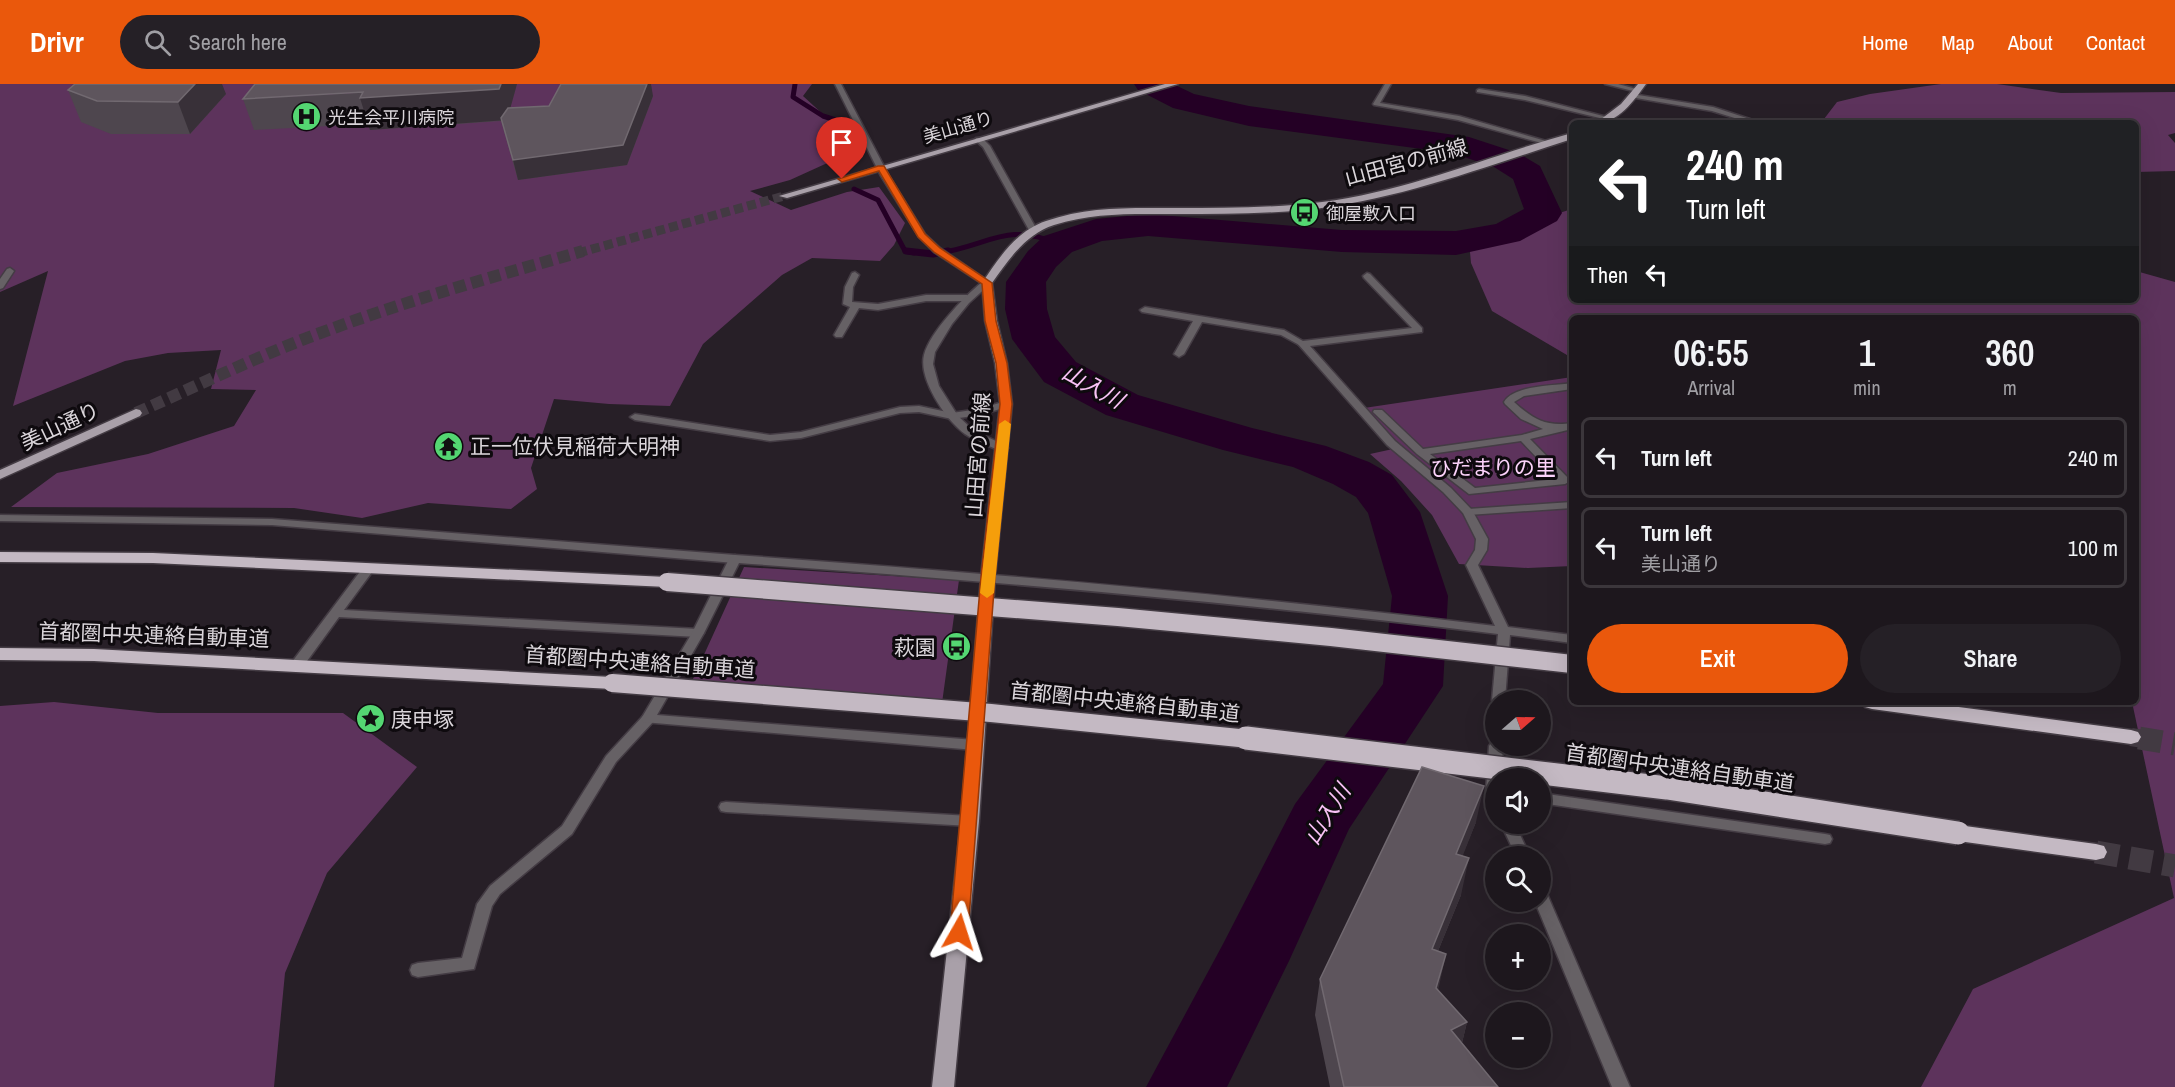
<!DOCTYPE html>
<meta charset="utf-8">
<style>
:root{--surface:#1d171d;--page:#252026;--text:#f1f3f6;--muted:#a09fa4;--line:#3b363b;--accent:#ea580c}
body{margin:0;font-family:"Archivo Narrow","Noto Sans JP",sans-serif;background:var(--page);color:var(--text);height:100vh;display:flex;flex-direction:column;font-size:22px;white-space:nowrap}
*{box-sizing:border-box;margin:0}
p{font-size:20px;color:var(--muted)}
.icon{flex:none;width:33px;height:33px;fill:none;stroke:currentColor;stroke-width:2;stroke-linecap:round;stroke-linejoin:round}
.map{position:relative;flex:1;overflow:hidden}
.sheet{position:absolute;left:1569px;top:231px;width:570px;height:390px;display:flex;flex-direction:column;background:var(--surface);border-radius:9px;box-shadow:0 6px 24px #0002,0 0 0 2px var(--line)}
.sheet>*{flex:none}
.top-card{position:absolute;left:1569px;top:36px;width:570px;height:183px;border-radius:9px;box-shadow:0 6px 24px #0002,0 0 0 2px var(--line);background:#202124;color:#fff;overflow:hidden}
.needle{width:39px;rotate:70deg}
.buttons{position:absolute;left:1485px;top:606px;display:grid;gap:12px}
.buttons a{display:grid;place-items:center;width:66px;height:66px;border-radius:50%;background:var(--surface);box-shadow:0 6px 24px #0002,0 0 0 2px var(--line);font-size:30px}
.pin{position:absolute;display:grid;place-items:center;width:51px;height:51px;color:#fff;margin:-62px -26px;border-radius:50% 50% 50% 0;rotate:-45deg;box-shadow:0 0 6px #0007}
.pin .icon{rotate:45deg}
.me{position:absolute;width:66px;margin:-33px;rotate:6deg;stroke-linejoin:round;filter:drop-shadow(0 0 4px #0008)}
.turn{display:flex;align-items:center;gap:21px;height:126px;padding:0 18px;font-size:27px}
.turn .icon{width:78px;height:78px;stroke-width:2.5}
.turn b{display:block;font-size:42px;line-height:51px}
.then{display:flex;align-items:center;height:57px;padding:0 18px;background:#0003;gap:12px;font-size:22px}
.eta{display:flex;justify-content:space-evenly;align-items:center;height:102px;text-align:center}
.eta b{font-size:36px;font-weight:600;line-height:42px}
.button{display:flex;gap:12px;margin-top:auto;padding:12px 18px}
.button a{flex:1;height:69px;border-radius:36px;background:var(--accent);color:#fff;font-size:24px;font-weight:600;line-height:69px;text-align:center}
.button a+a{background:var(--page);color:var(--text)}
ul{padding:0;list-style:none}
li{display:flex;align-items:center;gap:18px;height:81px;margin:0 12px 9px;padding:0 6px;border:3px solid var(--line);border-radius:9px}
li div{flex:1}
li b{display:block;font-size:22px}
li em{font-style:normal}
header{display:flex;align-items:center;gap:36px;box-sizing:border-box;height:84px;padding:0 30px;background:var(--accent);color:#fff}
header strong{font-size:28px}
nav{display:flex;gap:33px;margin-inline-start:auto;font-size:21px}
.search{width:420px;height:54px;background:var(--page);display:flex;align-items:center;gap:15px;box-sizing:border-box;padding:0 21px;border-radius:33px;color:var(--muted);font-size:22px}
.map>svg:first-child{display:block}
.green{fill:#5d335c}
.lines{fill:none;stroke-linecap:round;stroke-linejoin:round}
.stream-far1{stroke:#240025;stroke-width:5}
.stream{stroke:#240025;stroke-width:7}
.river{fill:#240025;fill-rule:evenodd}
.primary-tunnel-far1{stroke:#423a42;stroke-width:9;stroke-dasharray:9 4.5;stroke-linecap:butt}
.primary-tunnel{stroke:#423a42;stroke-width:12;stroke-dasharray:12 6;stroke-linecap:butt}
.motorway-tunnel-far1{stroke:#423a42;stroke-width:18;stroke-dasharray:18 9;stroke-linecap:butt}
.motorway-tunnel{stroke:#423a42;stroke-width:23;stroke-dasharray:23 11;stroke-linecap:butt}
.service-casing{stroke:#443c44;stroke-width:3}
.minor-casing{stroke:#443c44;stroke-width:3}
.primary-casing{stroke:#443c44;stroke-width:3}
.motorway-casing{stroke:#443c44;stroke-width:3}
.service{fill:#666165;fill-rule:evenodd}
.minor{fill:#666165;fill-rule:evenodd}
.primary{fill:#a9a0a9;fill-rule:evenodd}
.motorway{fill:#c4b9c3;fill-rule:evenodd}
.motorway-bridge-far1-casing{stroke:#443c44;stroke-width:21;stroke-linecap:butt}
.motorway-bridge-casing{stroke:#443c44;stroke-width:26;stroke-linecap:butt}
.motorway-bridge-far1{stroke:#c4b9c3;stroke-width:18}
.motorway-bridge{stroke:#c4b9c3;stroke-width:23}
.wall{fill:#4e464e}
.shaded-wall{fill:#383038}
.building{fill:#5e555d;stroke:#716970;stroke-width:1.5}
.route{fill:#ea580c;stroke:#983908;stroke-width:1.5}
.slow{fill:#f59e0b}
.labels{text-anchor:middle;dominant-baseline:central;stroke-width:6;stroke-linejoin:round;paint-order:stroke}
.far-poi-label{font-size:18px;fill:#dad5da;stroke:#0e0a0e;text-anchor:start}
.far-street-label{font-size:18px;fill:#dad5da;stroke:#0e0a0e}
.street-label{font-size:21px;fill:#dad5da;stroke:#0e0a0e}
.poi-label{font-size:21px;fill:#dad5da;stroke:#0e0a0e;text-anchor:start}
.park-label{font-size:21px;fill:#fdd3fb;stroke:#0e0a0e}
.water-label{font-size:22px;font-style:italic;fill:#f9c2f6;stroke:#0e0a0e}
</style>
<header>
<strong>Drivr</strong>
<div class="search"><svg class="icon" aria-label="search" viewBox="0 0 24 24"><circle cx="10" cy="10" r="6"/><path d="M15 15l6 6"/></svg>Search here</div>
<nav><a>Home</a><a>Map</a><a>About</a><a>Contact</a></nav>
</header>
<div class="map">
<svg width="2175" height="1003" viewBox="0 0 2175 1003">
<rect width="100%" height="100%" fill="#271f27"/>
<path class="green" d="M0 0H812L803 12 837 43 834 76 790 96 750 107 791 126 847 108 879 103 905 139 894 161 880 177 812 174 782 191 703 260 670 322 609 320 554 315 531 384 537 405 511 425 428 419 362 434 294 424 11 423 57 389 148 370 234 342 256 306 211 305 221 266 168 269 125 277 13 322 48 187 0 208Z
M1941 0H1997L2061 9 2175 8V49L2168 51 2175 59V87L2136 88V39H1826L1824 35 1837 18 1870 10Z
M1572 125V216H2136V187L2175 198V1003H1921L1973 905 2174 814 2132 618H2136V234H1572V274L1492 227 1471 179 1469 157Z
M1572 293V482L1528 484 1459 480 1432 431 1401 397 1370 370 1402 363 1364 324Z
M744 483 959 496 942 619 692 597Z
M54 618 158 629H343L417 683 327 789 285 889 274 1003H0V622Z"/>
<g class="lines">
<path class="stream-far1" d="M795 0 793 13 823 32 848 40 856 55 846 81
M854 105 878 116 905 167 914 169
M939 169C988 162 1007 137 1058 160"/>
<path class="stream" d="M906 167 933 170 948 167"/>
<path class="river" d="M1134 0H1173L1194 10 1249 22 1469 53 1518 69 1540 82 1562 129 1557 137 1520 157 1456 171 1342 168 1148 152 1102 157 1072 168 1056 183 1046 198 1047 225 1055 253 1076 278 1138 311 1252 344 1326 362 1369 378 1392 391 1420 428 1448 512 1443 602 1349 745 1289 877 1227 1003H1146L1223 860 1295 720 1383 600 1392 512 1368 429 1356 413 1333 400 1293 383 1223 366 1106 331 1044 298 1012 255 1005 225 1006 198 1028 167 1044 152 1096 135 1148 130 1342 146 1456 147 1496 140 1524 125 1513 95 1494 83 1452 69 1249 42 1173 24 1138 6Z"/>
<path class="primary-tunnel-far1" d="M578 169 784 112"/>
<path class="primary-tunnel" d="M136 329C201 300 266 268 334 244 415 214 500 191 583 167"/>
<path class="motorway-tunnel-far1" d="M2131 653 2149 656"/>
<path class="motorway-tunnel" d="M2139 654 2175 660
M2096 768 2175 782"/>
<defs>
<path id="service" d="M1385 0H1391L1380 19 1459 32 1553 59 1549 61 1458 36 1374 21 1373 20Z
M976 54H982L990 62 1037 146 1036 148 1029 146 983 63 975 56Z
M10 184 14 187 3 204 0 205V195L7 185Z
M855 188 859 191 853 203 852 218 878 220 926 211H967L971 214 967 217H926L878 226 859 224 842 253H836L834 251 850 223 843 220 845 203 852 189Z
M1145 223 1284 246 1308 260 1303 263 1281 251 1202 238 1184 270 1179 273 1174 270 1193 237 1142 228 1140 226Z
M1572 299V305L1524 312 1514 318C1533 335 1545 343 1572 339V345L1530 355 1569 395 1570 397 1565 400 1469 410 1417 370 1373 328 1374 326H1382L1423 365 1522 351 1543 345 1521 335 1505 320 1504 318C1514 301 1553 302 1572 299ZM1521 357 1557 395 1475 404 1430 370Z
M1006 317 1010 318V322L980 331 952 335 919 328 900 329 801 354 770 357 635 336 630 333 635 330 770 351 801 348 900 323 919 322 952 329 979 325Z
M1572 418V424L1468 431 1462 428 1468 425Z
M0 431 272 435 735 471 741 475 735 479 272 441 0 437Z
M369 480 375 484 344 526 698 545 704 549 698 553 339 533 302 584H292L291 581 292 578 365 481Z
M648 630 653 632 655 635 653 638 616 678 572 750 500 810 492 822 474 885 418 893 412 891 410 886 412 881 418 879 462 874 477 820 490 802 562 742 606 672 643 632Z
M726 718 970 732 975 733 977 737 975 741 970 742 726 728 721 727 719 723 721 719Z"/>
<path id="minor" d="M835 0H841L889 92 925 150 940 164 991 199 969 219 952 240 935 268 933 280 939 302 958 332 974 347 1007 362 1008 364 1007 366C1000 367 996 365 989 362 981 358 972 355 965 350 946 336 918 295 924 271 930 248 964 213 981 199L934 168 919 153 881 92Z
M1605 0H1618L1640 6 1637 8Z
M1479 5 1525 12 1611 34 1608 36 1525 16 1477 8V6Z
M1632 10 1713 23 1762 39H1751L1712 27 1630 13 1629 12Z
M1367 189 1370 190 1422 244V248L1310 262 1395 357 1451 404 1472 426 1488 455 1487 466 1478 481 1508 543 1572 551V559L1510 551 1505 616H1496V619L1492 616 1498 550C1245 519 992 497 739 479L704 549 657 631 975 656 980 658 982 661 980 664 975 666 643 638 641 635 692 549 729 475 735 471C989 489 1242 511 1495 542L1466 481 1475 466 1476 455 1463 429 1443 408 1387 361 1298 260 1303 257 1412 244 1364 194 1363 192Z
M1496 657V662H1503L1501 694H1496V712L1488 711 1486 707 1489 662 1491 659Z
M1540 709 1825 750 1830 751 1832 755 1830 759 1825 760 1540 719Z
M1501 740H1515L1530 772H1516Z
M1540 806 1545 808 1548 812 1630 1003H1612L1535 818H1540Z"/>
<path id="primary" d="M1165 0H1178L787 114 779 112Z
M1638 0H1646C1634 17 1618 39 1596 39L1621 20Z
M1572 49V55C1484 83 1396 117 1304 126 1261 130 1219 130 1176 130 1135 130 1094 128 1054 141 1026 150 1009 175 992 199L997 237 1007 279 1012 320 995 493 979 737 954 1003H932L961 737 981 493 1000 320 995 279 985 237 982 199C999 174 1016 147 1046 137 1088 122 1132 124 1177 124 1225 124 1274 124 1322 118 1409 107 1488 72 1572 49Z
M136 325 140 326 142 329 140 332 0 395V386Z"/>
<path id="motorway" d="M0 468 153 469 667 493 673 494 676 498 673 502 667 503 153 479 0 478Z
M0 564 94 565 612 593 619 594 622 599 619 604 612 605 94 577 0 576Z
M1862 618H1921L2131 646 2138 648 2141 653 2138 658 2131 660 1872 625 1865 623Z
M1958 741 2096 760 2104 762 2107 768 2104 774 2096 776 1958 757 1950 755 1947 749 1950 743Z"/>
</defs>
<use href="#service" class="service-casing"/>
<use href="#minor" class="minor-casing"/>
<use href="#primary" class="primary-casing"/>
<use href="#motorway" class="motorway-casing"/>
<use href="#service" class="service"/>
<use href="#minor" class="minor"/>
<use href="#primary" class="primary"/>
<use href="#motorway" class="motorway"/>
<defs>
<path id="motorway-bridge-far1" d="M667 498 1118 533 1331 553 1572 580
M612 599 991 629 1259 656"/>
<path id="motorway-bridge" d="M1246 654 1667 704 1958 749"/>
</defs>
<use href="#motorway-bridge-far1" class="motorway-bridge-far1-casing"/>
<use href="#motorway-bridge" class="motorway-bridge-casing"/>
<use href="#motorway-bridge-far1" class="motorway-bridge-far1"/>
<use href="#motorway-bridge" class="motorway-bridge"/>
</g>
<path class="wall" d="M517 0 510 24 549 22 653 12 627 81 518 96 501 37 370 46 368 40 254 46 243 15Z
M68 6 226 10 190 50H111L81 38Z
M1476 738 1462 772 1461 811 1438 867V906L1467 938 1462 959 1498 1003H1330L1315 931 1320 895Z"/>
<path class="shaded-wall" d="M195 0H222L226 10 190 50 178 18Z
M501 0H517L507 36 370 46 360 14Z
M647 0H651L653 12 627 81 518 96 513 76Z
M1484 702 1476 738 1449 807 1456 770Z
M1469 774 1461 811 1424 901 1432 865Z
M1446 870 1438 907 1436 904Z
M1467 938 1458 975 1451 946Z"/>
<path class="building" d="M75 0H195L178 18 97 17 68 6Z
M255 0H501L499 5 360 14 363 8 243 15Z
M561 0H647L623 61 513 76 501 34 508 24 549 22Z
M1422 683 1484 702 1456 770 1469 774 1432 865 1446 870 1436 904 1467 938 1451 946 1498 1003H1344L1320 895Z"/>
<path class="route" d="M878 82H884L925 150 940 164 992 199 996 237 1007 279 1012 320 995 493 968 848 965 853 959 855 952 853 950 848 981 493 1000 320 996 279 985 237 982 200 934 168 918 153 879 87 842 98 838 95Z"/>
<path class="slow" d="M1005 336 1011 340 994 509 987 514 980 509 999 340Z"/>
<defs>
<symbol id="hospital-disc" viewBox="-11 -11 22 22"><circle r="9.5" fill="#54d672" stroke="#0e0a0e"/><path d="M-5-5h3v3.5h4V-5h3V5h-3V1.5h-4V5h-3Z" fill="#111"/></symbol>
<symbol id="bus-disc" viewBox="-11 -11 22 22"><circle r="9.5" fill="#54d672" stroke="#0e0a0e"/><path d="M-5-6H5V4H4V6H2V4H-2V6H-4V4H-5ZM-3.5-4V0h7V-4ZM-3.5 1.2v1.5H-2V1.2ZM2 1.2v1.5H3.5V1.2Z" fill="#111"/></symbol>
<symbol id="temple-disc" viewBox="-11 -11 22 22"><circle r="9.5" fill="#54d672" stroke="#0e0a0e"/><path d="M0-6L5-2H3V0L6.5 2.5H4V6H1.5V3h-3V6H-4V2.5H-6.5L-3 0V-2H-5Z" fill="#111"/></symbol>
<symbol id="sight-disc" viewBox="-11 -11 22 22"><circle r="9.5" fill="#54d672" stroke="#0e0a0e"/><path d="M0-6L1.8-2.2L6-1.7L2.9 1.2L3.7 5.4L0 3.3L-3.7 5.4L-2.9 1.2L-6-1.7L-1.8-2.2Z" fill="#111"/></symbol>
</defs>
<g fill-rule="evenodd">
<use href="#hospital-disc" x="290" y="16" width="33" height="33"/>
<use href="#bus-disc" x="1288" y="112" width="33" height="33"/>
<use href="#temple-disc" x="432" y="346" width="33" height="33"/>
<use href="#bus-disc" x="940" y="546" width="33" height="33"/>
<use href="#sight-disc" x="354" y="618" width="33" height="33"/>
</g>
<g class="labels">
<g class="far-poi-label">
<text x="328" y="33">光生会平川病院</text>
<text x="1326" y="129">御屋敷入口</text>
</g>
<g class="far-street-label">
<text transform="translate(958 43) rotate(-16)">美山通り</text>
</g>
<g class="street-label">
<text transform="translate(1406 78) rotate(-15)">山田宮の前線</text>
<text transform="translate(60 342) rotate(-25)">美山通り</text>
<text transform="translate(978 371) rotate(-86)">山田宮の前線</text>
<text transform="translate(154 551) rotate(2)">首都圏中央連絡自動車道</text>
<text transform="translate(640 578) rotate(4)">首都圏中央連絡自動車道</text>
<text transform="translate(1125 618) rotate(6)">首都圏中央連絡自動車道</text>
<text transform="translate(1680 684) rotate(8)">首都圏中央連絡自動車道</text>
</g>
<g class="poi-label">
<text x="470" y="362">正一位伏見稲荷大明神</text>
<text x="936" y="563" text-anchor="end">萩園</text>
<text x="391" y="635">庚申塚</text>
</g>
<g class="park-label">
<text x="1493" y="383">ひだまりの里</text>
</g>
<g class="water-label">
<text transform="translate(1093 302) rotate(29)">山入川</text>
<text transform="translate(1327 730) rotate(-58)">山入川</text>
</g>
</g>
</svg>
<div class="buttons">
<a><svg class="needle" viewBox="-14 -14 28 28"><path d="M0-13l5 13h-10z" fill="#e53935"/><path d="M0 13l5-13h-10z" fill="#a09fa4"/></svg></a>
<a><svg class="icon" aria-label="sound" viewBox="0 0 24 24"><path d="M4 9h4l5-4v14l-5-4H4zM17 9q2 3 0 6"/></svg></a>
<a><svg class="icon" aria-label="search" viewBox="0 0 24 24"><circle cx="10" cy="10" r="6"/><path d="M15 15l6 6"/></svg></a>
<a>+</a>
<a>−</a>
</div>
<div class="pin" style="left:842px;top:95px;background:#d93025"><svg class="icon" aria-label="arrive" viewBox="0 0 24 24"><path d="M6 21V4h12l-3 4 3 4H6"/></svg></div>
<svg class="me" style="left:959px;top:848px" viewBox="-20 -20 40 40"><path d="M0-17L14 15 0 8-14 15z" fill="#ea580c" stroke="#fff" stroke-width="4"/></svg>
<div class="top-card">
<div class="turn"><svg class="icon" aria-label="left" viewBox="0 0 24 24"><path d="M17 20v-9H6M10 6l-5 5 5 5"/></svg><div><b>240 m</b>Turn left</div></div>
<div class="then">Then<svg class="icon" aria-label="left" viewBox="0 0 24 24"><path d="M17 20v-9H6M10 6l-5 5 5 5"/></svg></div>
</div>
<section class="sheet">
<div class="eta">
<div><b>06:55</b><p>Arrival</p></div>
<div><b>1</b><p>min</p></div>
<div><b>360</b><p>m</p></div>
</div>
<ul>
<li><svg class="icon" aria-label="left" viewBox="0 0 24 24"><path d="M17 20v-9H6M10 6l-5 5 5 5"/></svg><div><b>Turn left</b></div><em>240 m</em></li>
<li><svg class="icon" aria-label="left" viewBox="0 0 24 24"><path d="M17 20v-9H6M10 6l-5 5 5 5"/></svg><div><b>Turn left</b><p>美山通り</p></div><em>100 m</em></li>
</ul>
<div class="button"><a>Exit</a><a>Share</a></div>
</section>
</div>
